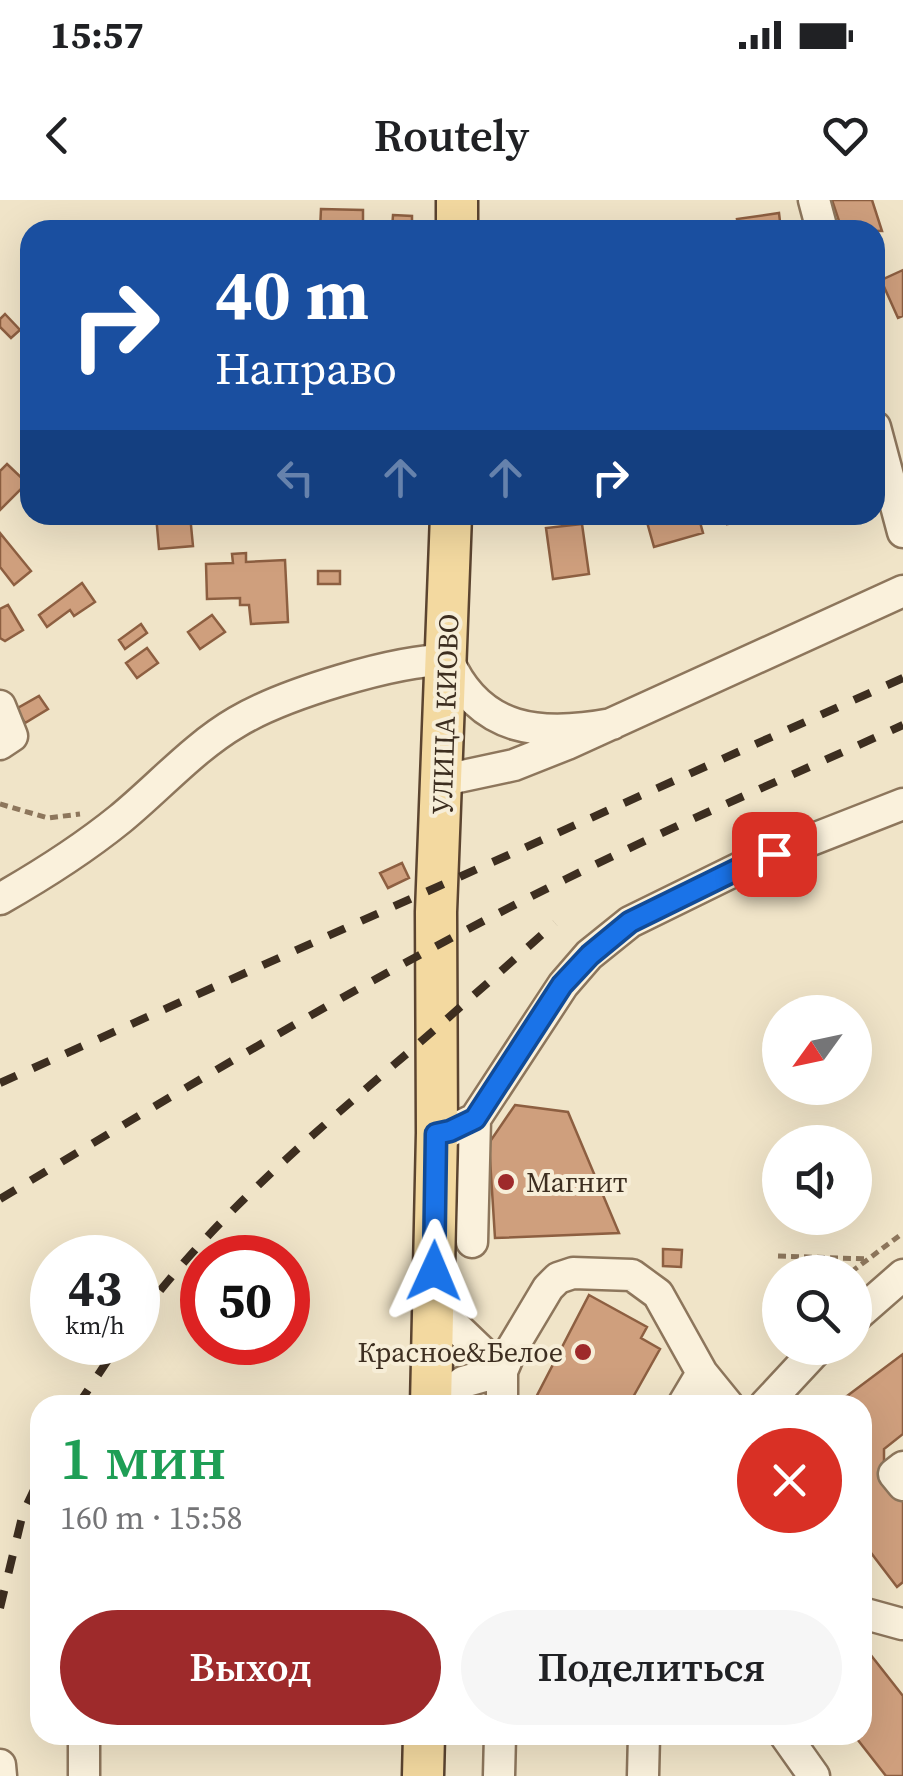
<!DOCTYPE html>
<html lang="ru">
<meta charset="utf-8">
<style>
:root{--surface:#fff;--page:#f6f6f6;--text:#202124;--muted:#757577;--accent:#9e2a2b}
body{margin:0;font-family:"Source Serif 4",serif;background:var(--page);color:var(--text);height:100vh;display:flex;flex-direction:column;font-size:38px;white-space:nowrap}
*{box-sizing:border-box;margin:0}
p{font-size:32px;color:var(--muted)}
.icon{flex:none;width:55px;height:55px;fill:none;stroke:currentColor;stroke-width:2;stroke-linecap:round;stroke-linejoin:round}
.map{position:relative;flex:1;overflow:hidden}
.panel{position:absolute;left:30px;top:1195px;width:842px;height:350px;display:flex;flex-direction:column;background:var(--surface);border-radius:30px;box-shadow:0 10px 40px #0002}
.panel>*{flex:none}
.hud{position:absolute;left:20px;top:20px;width:865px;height:305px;border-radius:30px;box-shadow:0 10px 40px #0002;background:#1a4fa0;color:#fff;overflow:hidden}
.needle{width:65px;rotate:237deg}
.controls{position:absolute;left:762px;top:795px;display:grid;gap:20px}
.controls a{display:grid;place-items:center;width:110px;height:110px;border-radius:50%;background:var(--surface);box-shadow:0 10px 40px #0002;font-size:50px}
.speed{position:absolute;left:30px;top:1035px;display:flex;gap:20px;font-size:50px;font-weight:700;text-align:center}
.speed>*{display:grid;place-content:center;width:130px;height:130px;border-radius:50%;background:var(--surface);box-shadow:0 10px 40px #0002;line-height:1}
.speed small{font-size:25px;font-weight:400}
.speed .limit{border:15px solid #d22;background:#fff;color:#111}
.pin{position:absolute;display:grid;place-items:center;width:85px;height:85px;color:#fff;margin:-42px;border-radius:20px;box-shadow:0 5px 15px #0006}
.me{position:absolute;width:110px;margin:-55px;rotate:1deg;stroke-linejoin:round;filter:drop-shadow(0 0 8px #0008)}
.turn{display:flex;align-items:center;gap:35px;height:210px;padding:0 30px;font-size:45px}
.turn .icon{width:130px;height:130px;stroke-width:2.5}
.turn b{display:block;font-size:70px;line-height:85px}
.lanes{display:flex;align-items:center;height:95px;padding:0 30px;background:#0003;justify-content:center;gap:50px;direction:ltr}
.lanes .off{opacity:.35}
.round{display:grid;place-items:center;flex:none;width:105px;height:105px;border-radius:52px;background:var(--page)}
.overview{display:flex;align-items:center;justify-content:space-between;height:170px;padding:0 30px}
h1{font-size:60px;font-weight:600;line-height:75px;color:#1e9e55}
.button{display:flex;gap:20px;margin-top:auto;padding:20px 30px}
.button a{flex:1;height:115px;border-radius:60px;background:var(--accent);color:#fff;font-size:40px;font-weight:600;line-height:115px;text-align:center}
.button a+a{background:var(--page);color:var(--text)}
.status{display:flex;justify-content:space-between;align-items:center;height:70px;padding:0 50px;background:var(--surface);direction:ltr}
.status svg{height:28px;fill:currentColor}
header{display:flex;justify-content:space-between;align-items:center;height:130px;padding:0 30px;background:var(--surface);font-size:45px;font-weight:600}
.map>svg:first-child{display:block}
.building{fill:#cf9f7d;stroke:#8d5f41;stroke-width:2.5}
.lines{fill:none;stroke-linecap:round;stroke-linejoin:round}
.minor-casing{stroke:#8d765c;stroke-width:35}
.major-casing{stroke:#5b4430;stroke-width:45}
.path{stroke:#8d765c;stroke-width:5;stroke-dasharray:8 5;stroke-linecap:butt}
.minor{stroke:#faf1dc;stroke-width:30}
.major{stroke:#f3d9a0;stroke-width:40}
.rail{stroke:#3d2e20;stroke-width:8;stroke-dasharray:18 18;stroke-linecap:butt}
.route-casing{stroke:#114b97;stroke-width:25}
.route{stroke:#1a73e8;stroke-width:18}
.poi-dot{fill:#9e2a2b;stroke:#f7eed8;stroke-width:4}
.labels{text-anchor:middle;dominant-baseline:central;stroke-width:8;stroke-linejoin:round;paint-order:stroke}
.street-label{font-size:28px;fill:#3d2e20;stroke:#f7eed8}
.poi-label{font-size:28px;fill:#3d2e20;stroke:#f7eed8;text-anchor:start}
</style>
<div class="status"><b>15:57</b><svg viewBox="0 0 49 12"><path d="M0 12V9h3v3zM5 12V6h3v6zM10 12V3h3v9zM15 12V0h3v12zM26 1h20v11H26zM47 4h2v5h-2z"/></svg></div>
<header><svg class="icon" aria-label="back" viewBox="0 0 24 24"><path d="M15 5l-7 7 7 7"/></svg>Routely<svg class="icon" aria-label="heart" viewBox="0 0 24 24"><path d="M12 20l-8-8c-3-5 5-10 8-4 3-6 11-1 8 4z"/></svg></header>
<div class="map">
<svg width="903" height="1576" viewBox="0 0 903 1576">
<rect width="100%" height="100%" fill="#f0e4c8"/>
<path class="building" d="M832 0H872L882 31 842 30Z
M321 9 363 10V30H320Z
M779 13 781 30H739L737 19Z
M393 15 412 16V30H392Z
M903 70V116L898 118 881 80Z
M5 114 20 130 11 138 0 127V119Z
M7 264 27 283 0 310V271Z
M156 315H190L193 346 159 349Z
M645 315H698L703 333 654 347Z
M725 315H767L768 318 727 324Z
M582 324 589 374 553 379 546 328Z
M0 333 31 371 14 385 0 367Z
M246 353V362L285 360 288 422 251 424 249 405H240V398L207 399 206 364 233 363 232 354Z
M318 371H340V384H318Z
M82 383 95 402 74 416 70 410 47 427 39 415Z
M8 405 23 430 5 441 0 438V409Z
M212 415 225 432 200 449 188 432Z
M141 424 147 433 125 449 119 440Z
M147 448 158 463 137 478 126 463Z
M39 496 48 509 25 523 16 509Z
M402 663 409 678 388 688 380 673Z
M515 905 568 912 619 1033 495 1038 489 943Z
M663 1049 682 1050 681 1067 663 1066Z
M589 1095 647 1127 641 1138 660 1149 632 1199 640 1204 532 1205Z
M903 1154V1234L884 1249V1270L903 1296V1382L897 1387 862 1341V1205H835Z
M870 1454 903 1496V1576H886L854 1535H862V1459Z
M556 1535H601L600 1541H556Z"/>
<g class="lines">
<defs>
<path id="minor" d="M814 0 822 30
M875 227 903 332
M0 506 12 536 0 544
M444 580 514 565 567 544 903 391
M0 699C42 675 83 649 120 619 159 587 194 547 237 522 284 494 395 460 448 460 480 533 542 537 612 524
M437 933 450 931 475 919 563 785 589 755 630 722 742 667 903 604
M472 1042 475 919
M433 1105 502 1171
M855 1117 903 1075
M702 1173 728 1205
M435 1205 463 1182 502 1171
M502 1205V1171L511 1150 548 1088 558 1078 573 1073 632 1075 658 1094 702 1173 683 1205
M765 1205 818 1148
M903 1267 894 1274 903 1285
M862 1413 902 1424
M84 1535V1576
M785 1535 814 1576
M0 1565 1 1576
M499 1576 500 1535
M643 1576 644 1535"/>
<path id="major" d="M457 30V0
M431 1205 437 933 436 712 451 315
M423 1576 424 1535"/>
</defs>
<use href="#minor" class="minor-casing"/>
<use href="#major" class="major-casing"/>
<path class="path" d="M0 604 48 618 80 614
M778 1056 868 1059
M820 1058 825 1072
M851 1072 903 1033"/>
<use href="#minor" class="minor"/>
<use href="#major" class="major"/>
<path class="rail" d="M0 883 903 478
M0 999C186 887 372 775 566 679 676 624 791 576 903 525
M138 1119C217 1013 317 931 417 845 463 805 509 764 555 723
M78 1205 120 1142
M0 1408 23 1313 40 1277"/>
</g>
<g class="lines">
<defs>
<path id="route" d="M434 1071 436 934 450 931 475 919 562 785 590 755 630 722 742 667 774 654"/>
</defs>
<use href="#route" class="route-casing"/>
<use href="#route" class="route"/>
</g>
<g class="poi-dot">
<circle cx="506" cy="982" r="10"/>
<circle cx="583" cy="1152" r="10"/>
</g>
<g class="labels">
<g class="street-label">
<text transform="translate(445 514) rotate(-88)">УЛИЦА КИОВО</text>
</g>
<g class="poi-label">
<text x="526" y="982">Магнит</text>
<text x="563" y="1152" text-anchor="end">Красное&amp;Белое</text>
</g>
</g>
</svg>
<div class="controls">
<a><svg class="needle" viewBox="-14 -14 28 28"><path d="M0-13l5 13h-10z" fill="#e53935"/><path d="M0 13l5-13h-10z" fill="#757577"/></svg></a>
<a><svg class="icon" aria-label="sound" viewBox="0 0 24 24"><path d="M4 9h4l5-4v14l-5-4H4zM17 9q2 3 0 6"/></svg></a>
<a><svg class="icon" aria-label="search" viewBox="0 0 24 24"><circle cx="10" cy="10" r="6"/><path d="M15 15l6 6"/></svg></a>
</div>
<div class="speed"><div>43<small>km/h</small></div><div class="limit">50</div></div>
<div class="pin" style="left:774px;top:654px;background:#d93025"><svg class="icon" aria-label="arrive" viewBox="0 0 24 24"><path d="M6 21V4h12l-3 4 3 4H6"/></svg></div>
<svg class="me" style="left:434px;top:1071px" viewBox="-20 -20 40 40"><path d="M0-17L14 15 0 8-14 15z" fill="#1a73e8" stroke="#fff" stroke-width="4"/></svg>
<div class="hud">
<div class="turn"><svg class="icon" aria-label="right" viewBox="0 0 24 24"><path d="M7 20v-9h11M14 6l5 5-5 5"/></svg><div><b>40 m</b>Направо</div></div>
<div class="lanes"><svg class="icon off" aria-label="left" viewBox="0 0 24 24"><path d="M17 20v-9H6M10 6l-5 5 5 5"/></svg><svg class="icon off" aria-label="ahead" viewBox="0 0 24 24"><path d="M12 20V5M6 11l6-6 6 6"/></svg><svg class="icon off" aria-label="ahead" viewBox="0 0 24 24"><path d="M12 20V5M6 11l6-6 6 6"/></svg><svg class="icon" aria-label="right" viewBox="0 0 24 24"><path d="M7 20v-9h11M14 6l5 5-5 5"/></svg></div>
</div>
<section class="panel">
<div class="overview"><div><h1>1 мин</h1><p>160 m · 15:58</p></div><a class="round" style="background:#d93025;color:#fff"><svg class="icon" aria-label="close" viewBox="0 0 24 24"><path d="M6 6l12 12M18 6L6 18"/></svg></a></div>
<div class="button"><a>Выход</a><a>Поделиться</a></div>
</section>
</div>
